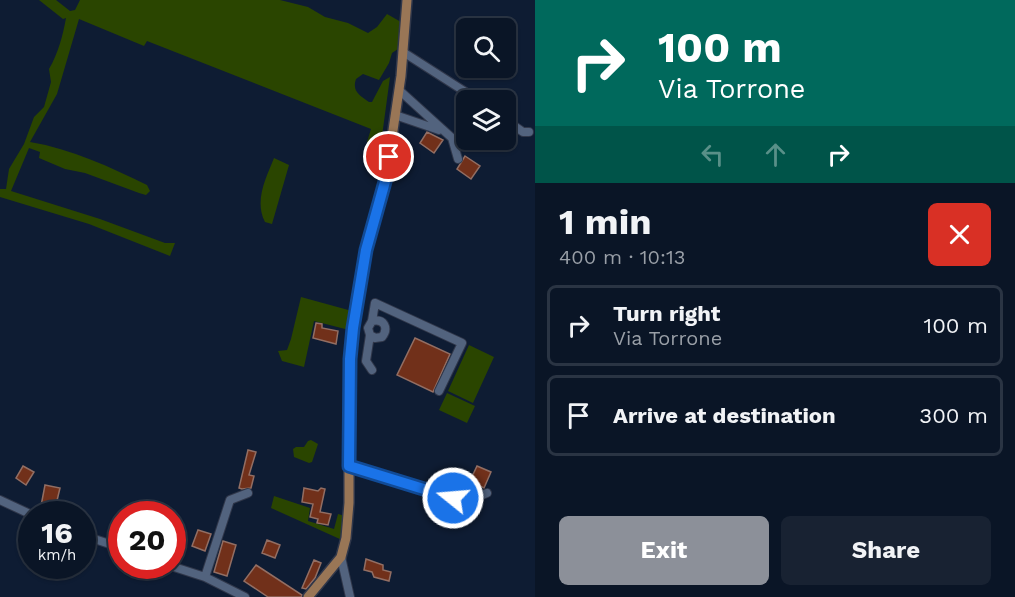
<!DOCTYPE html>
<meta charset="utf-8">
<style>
:root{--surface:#0a1526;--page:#182232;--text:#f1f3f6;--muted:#999fa7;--line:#2a3443;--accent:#8c9099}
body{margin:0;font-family:"Work Sans",sans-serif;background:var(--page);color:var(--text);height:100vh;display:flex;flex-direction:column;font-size:22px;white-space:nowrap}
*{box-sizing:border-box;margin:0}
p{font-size:20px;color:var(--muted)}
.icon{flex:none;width:33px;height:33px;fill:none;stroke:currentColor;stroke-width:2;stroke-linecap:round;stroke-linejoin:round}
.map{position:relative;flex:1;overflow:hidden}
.details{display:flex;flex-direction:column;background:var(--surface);width:480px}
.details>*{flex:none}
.banner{background:#00695c;color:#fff;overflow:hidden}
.fabs{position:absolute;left:456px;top:18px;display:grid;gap:12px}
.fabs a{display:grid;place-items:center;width:60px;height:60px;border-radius:9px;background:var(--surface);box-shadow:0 2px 4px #0004,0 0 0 2px var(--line);font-size:30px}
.speed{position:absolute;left:18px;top:501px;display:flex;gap:12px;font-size:30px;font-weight:700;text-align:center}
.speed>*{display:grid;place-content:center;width:78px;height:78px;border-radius:50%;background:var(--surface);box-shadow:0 2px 4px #0004,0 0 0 2px var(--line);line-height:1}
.speed small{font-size:15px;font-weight:400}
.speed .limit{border:9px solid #d22;background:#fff;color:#111}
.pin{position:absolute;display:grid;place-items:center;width:51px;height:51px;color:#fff;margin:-26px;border:3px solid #fff;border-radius:50%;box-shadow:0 2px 6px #0007}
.me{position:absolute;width:66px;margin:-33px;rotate:287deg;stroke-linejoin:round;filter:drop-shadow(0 0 4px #0008)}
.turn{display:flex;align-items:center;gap:21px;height:126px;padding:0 24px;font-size:27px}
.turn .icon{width:78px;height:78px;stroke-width:2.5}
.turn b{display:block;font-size:42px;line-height:51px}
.lanes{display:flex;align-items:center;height:57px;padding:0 24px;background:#0003;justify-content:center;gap:30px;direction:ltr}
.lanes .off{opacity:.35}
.round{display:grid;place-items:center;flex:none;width:63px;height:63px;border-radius:9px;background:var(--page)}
.headline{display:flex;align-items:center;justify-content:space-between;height:102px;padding:0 24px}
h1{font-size:36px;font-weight:700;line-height:45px}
.primary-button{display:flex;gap:12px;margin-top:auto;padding:12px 24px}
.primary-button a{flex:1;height:69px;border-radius:9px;background:var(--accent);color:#fff;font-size:24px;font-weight:700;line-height:69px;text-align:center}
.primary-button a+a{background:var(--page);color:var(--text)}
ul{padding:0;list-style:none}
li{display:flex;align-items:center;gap:18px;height:81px;margin:0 12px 9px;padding:0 12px;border:3px solid var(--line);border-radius:9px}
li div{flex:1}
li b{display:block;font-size:22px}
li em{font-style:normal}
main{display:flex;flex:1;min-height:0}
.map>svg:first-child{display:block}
.green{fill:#2a4500}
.building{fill:#71301a;stroke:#926e63;stroke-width:1.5}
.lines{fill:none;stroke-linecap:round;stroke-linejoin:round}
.minor-casing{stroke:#30374a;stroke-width:10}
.major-casing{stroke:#30374a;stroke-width:12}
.minor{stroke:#52637e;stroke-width:8}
.major{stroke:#997656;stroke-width:9}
.route-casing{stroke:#114b97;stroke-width:15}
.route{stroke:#1a73e8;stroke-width:10}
</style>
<main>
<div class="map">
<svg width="535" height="597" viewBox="0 0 535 597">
<rect width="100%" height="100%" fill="#0e1c33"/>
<path class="green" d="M39 0H56L70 11 75 10 80 0H280L308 7 325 17 348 23 368 33 377 27 387 14 401 22 398 49 392 53 389 63 379 80 363 74 356 79C352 91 359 95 369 102H372L383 81 390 77 380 151 367 142 371 129 147 41 144 46 79 19 57 94 30 142C72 149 110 167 147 185L150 191 146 195 139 193 85 173 65 169 39 158 40 152 29 148 11 191 100 219 165 243H175L170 256 89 224 0 197V189H6L9 169 24 144 34 117 44 107 51 82 49 69C58 54 63 35 66 18L63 19Z
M274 158 289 165 272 224 265 222C254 201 266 178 274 158Z
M301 297 352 311 349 330 314 321 304 367 282 361 278 351 287 350 291 339Z
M469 345 494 357 473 403 448 391Z
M447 393 475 406 467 423 439 410Z
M311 440 318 444 312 462 309 463 294 457 293 449 296 447H304L308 441Z
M274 496 310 508 308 521 334 529 338 514 345 516 342 540 271 508Z"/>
<path class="building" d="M427 132 443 140 434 153 420 143Z
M465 156 480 166 471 179 457 169Z
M316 323 322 324V328L338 331 336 344 313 338Z
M415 338 450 354 433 392 397 375Z
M248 450 256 452 249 475 254 476 251 488 242 489 239 488Z
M23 466 34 472 26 485 16 478Z
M477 466 491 472 484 488 470 481Z
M45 485 60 488 55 509 41 506Z
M304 488 318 491 321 488 325 489 320 512 331 514 328 525 317 523 318 519 310 517 313 504 302 502Z
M198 530 211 534 205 551 192 546Z
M267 540 280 545 275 558 262 553Z
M223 541 236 545 227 576 214 572Z
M366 559 383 565V570L391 572 389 581 374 577 372 572 364 570Z
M314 560 321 563 315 578 306 589 302 588Z
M256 565 302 595 301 597H268L244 581Z"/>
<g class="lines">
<defs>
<path id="minor" d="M403 52 478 100
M399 90 452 138 458 159
M395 115 439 130
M506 120 523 132H529
M370 335 375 338 382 337C389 328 384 318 372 321
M372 370 366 361 370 335 368 328 372 321 375 303 462 343 439 391
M349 466 453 498 473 499 487 493
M0 500 32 515
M82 535 122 548
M341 557 350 597
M171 566 205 577 245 597
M205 577 230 500 248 493"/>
<path id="major" d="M308 597 341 557 346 538 349 503V359L366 250 386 178 401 76 407 0"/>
</defs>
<use href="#minor" class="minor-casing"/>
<use href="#major" class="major-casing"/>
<use href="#minor" class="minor"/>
<use href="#major" class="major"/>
</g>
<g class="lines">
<defs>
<path id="route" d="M389 157 386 178 366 250 353 328 350 359 349 466 453 498"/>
</defs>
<use href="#route" class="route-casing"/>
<use href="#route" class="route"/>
</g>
</svg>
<div class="fabs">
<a><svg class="icon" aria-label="search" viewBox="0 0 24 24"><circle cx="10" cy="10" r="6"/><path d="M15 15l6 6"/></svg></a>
<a><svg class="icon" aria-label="layers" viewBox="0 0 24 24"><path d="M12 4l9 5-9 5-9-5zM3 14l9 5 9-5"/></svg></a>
</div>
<div class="speed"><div>16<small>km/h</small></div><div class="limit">20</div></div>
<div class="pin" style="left:389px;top:157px;background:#d93025"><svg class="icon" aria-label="arrive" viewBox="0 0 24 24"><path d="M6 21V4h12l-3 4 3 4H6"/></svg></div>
<svg class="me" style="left:453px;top:498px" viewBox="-20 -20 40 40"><circle r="17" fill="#1a73e8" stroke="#fff" stroke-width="3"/><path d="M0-11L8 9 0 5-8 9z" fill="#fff"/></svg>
</div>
<section class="details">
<div class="banner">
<div class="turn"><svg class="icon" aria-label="right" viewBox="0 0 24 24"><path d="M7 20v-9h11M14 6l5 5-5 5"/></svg><div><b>100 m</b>Via Torrone</div></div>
<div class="lanes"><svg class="icon off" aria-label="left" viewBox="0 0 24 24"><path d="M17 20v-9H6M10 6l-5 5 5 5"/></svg><svg class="icon off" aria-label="ahead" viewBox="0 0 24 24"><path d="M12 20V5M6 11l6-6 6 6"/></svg><svg class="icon" aria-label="right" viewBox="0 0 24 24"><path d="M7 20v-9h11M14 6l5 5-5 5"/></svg></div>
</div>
<div class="headline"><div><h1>1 min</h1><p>400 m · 10:13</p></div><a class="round" style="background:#d93025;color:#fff"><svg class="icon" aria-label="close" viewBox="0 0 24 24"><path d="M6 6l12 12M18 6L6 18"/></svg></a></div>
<ul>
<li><svg class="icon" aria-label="right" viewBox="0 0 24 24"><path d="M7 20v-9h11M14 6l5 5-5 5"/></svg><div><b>Turn right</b><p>Via Torrone</p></div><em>100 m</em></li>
<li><svg class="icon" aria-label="arrive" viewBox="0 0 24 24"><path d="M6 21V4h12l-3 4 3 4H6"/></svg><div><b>Arrive at destination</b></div><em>300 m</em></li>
</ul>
<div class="primary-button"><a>Exit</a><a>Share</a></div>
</section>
</main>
